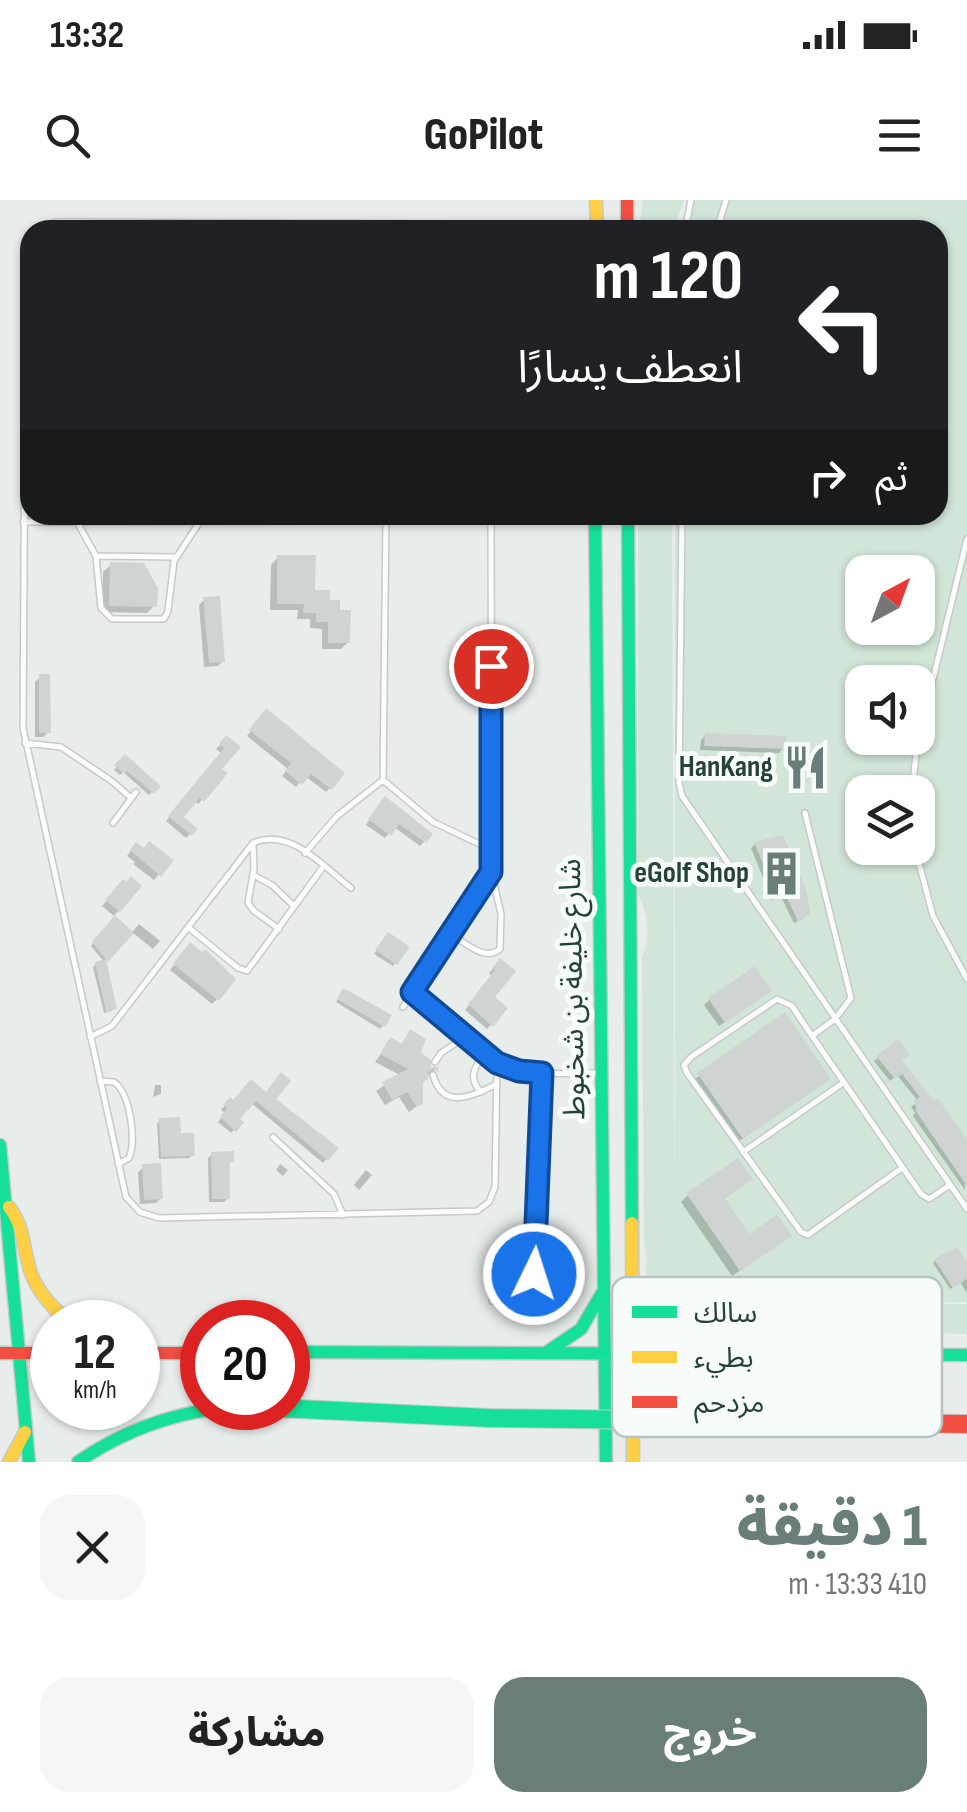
<!DOCTYPE html>
<html lang="ar">
<meta charset="utf-8">
<style>
:root{--surface:#fff;--page:#f6f6f6;--text:#222;--muted:#767676;--accent:#697e78}
body{margin:0;font-family:"Sofia Sans Condensed","Noto Sans Arabic",sans-serif;background:var(--page);color:var(--text);direction:rtl;height:100vh;display:flex;flex-direction:column;font-size:38px;white-space:nowrap}
*{box-sizing:border-box;margin:0}
p{font-size:32px;color:var(--muted)}
.icon{flex:none;width:55px;height:55px;fill:none;stroke:currentColor;stroke-width:2;stroke-linecap:round;stroke-linejoin:round}
.map{position:relative;height:1262px;overflow:hidden;direction:ltr}
.details{display:flex;flex-direction:column;background:var(--surface);flex:1}
.details>*{flex:none}
.guide{position:absolute;left:20px;top:20px;width:928px;height:305px;border-radius:30px;box-shadow:0 2px 8px #0004;direction:rtl;background:#202124;color:#fff;overflow:hidden}
.needle{width:65px;rotate:41deg}
.fabs{position:absolute;left:845px;top:355px;display:grid;gap:20px}
.fabs a{display:grid;place-items:center;width:90px;height:90px;border-radius:20px;background:var(--surface);box-shadow:0 2px 8px #0004;font-size:50px}
.speed{position:absolute;left:30px;top:1100px;display:flex;gap:20px;font-size:50px;font-weight:700;text-align:center}
.speed>*{display:grid;place-content:center;width:130px;height:130px;border-radius:50%;background:var(--surface);box-shadow:0 2px 8px #0004;line-height:1}
.speed small{font-size:25px;font-weight:400}
.speed .limit{border:15px solid #d22;background:#fff;color:#111}
.pin{position:absolute;display:grid;place-items:center;width:85px;height:85px;color:#fff;margin:-42px;border:5px solid #fff;border-radius:50%;box-shadow:0 2px 10px #0007}
.me{position:absolute;width:110px;margin:-55px;rotate:4deg;stroke-linejoin:round;filter:drop-shadow(0 0 8px #0008)}
.turn{display:flex;align-items:center;gap:35px;height:210px;padding:0 40px;font-size:45px}
.turn .icon{width:130px;height:130px;stroke-width:2.5}
.turn b{display:block;font-size:70px;line-height:85px}
.then{display:flex;align-items:center;height:95px;padding:0 40px;background:#0003;gap:20px;font-size:38px}
.round{display:grid;place-items:center;flex:none;width:105px;height:105px;border-radius:30px;background:var(--page)}
.overview{display:flex;align-items:center;justify-content:space-between;height:170px;padding:0 40px}
h1{font-size:60px;font-weight:800;line-height:75px;color:var(--accent)}
.action{display:flex;gap:20px;margin-top:auto;padding:20px 40px}
.action a{flex:1;height:115px;border-radius:30px;background:var(--accent);color:#fff;font-size:40px;font-weight:800;line-height:115px;text-align:center}
.action a+a{background:var(--page);color:var(--text)}
.status{display:flex;justify-content:space-between;align-items:center;height:70px;padding:0 50px;background:var(--surface);direction:ltr}
.status svg{height:28px;fill:currentColor}
header{display:flex;justify-content:space-between;align-items:center;height:130px;padding:0 40px;background:var(--surface);font-size:45px;font-weight:800}
.map>svg:first-child{display:block}
.green{fill:#d1e6d8;fill-rule:evenodd}
.shadow{fill:#0003}
.building{fill:#cfd4d2}
.lines{fill:none;stroke-linecap:round;stroke-linejoin:round}
.lane-casing{stroke:#c5cac8;stroke-width:8}
.fast-casing{stroke:#c3cbc8;stroke-width:15}
.slow-casing{stroke:#c3cbc8;stroke-width:15}
.jam-casing{stroke:#c3cbc8;stroke-width:15}
.lane{stroke:#fcfcfc;stroke-width:5}
.fast{stroke:#16e098;stroke-width:12}
.slow{stroke:#ffcf43;stroke-width:12}
.jam{stroke:#f24e42;stroke-width:12}
.fast-bridge-casing{stroke:#c3ccc9;stroke-width:20;stroke-linecap:butt}
.jam-bridge-casing{stroke:#c3ccc9;stroke-width:20;stroke-linecap:butt}
.fast-bridge{stroke:#16e098;stroke-width:18}
.jam-bridge{stroke:#f24e42;stroke-width:18}
.route-casing{stroke:#114b97;stroke-width:25}
.route{stroke:#1a73e8;stroke-width:18}
.labels{text-anchor:middle;dominant-baseline:central;stroke-width:10;stroke-linejoin:round;paint-order:stroke}
.poi-label{font-size:30px;font-weight:bold;fill:#24423a;stroke:#f7fbf9;text-anchor:end}
.street-label{font-size:30px;fill:#24423a;stroke:#f7fbf9}
.key{fill:#f7fbf9;stroke:#b8c4c0;stroke-width:2.5}
.key-label{font-size:28px;fill:#24423a}
</style>
<div class="status"><b>13:32</b><svg viewBox="0 0 49 12"><path d="M0 12V9h3v3zM5 12V6h3v6zM10 12V3h3v9zM15 12V0h3v12zM26 1h20v11H26zM47 4h2v5h-2z"/></svg></div>
<header><svg class="icon" aria-label="menu" viewBox="0 0 24 24"><path d="M4 6h16M4 12h16M4 18h16"/></svg>GoPilot<svg class="icon" aria-label="search" viewBox="0 0 24 24"><circle cx="10" cy="10" r="6"/><path d="M15 15l6 6"/></svg></header>
<div class="map">
<svg width="967" height="1262" viewBox="0 0 967 1262">
<rect width="100%" height="100%" fill="#e8edeb"/>
<path class="green" d="M643 0H685L672 30H639Z
M692 0H967V1102H687L967 1104V1134L681 1130 657 1121 663 1111 658 1097 644 1093 647 1059 644 1042 642 757C651 737 648 713 638 694V315H672L675 1059V315H938V30H678ZM862 372H918V428H862ZM862 482H918V538H862ZM862 592H918V648H862Z"/>
<path class="shadow" d="M278 357 327 403 348 442 341 449H322V429L310 428V419H297L298 410H270L271 365Z
M111 365 154 406 147 413 103 412V372Z
M204 400 223 461 218 466 204 467 199 405Z
M40 477 48 532 43 537H35V482Z
M266 512 330 588 326 592 305 576 296 587 282 576 288 569 247 536Z
M706 535 784 547 779 553 700 550 701 540Z
M227 538 219 569 225 574 198 604 194 601 180 617 195 629 186 638 166 621 222 554 216 549Z
M125 557 158 586 149 595 123 572 120 575 114 570Z
M381 603 430 634 424 642 420 646 394 627 385 638 366 625Z
M755 644 804 718 794 723 781 697 772 700 751 648Z
M132 649 171 660 154 680 133 664 135 662 127 656Z
M123 682 139 686 114 716 102 706Z
M115 719 131 733 104 762 91 746Z
M139 724 160 741 153 749 132 732Z
M386 738 395 763 393 766 374 754Z
M186 750 217 799 212 804 170 770Z
M500 761 491 797 505 808 487 829 465 810 492 776 489 773Z
M96 764 114 808 111 811 104 813 93 767Z
M341 794 383 826 380 829 336 802Z
M764 796 719 826 704 805 709 800Z
M784 816 821 885 735 944 691 882Z
M411 832 418 854 429 869H436L421 882V903L409 912 399 897 385 905 376 891 400 875 375 862 391 840 400 846Z
M897 842 899 860 967 943 965 990 913 916 915 913 911 907 918 901 897 875 890 881 874 861Z
M155 885H161V894L153 897Z
M273 899 335 949 323 963 251 903 237 920 240 923 231 933 218 922 225 913 221 910 230 900Z
M160 921 179 936 192 955 189 958 159 959 157 923Z
M212 954 231 961 228 964V998L224 1002H209L208 958Z
M280 964 288 970 283 976 276 970Z
M144 967 161 998 156 1003 140 1004 138 972Z
M366 970 372 975 359 990 354 985Z
M750 979 723 1000 748 1037 782 1042 732 1076 681 1002 688 995Z
M935 1061 967 1062V1093L960 1082 950 1089 933 1063Z"/>
<path class="building" d="M277 355H316L315 390H330V400H340V410H351L350 443H328V422H316V413H303L304 404H277Z
M110 362 144 363 158 388 157 407 109 406Z
M220 396 225 462 209 463 203 397Z
M39 474H50L51 533H39Z
M266 508 345 573 332 590 311 574 302 585 285 571 291 563 249 530Z
M705 533 786 536V549L704 546Z
M226 535 241 547 222 569 228 573 204 602 200 598 184 617 198 629 192 636 168 616 224 548 219 544Z
M125 554 161 586 154 594 127 571 124 574 114 565Z
M385 596 433 634 426 643 399 624 391 636 368 619Z
M783 635 805 686 811 714 798 721 785 694 777 698 754 642Z
M149 641 174 660 161 677 130 650 136 642 144 648Z
M131 676 142 686 120 712 105 700 123 679 127 682Z
M115 715 134 733 108 762 92 742Z
M388 732 410 747 397 765 375 750Z
M190 742 202 752 205 749 236 779 219 801 173 764Z
M500 758 516 771 495 797 508 808 493 827 468 804 495 770 492 768Z
M106 759 117 809 106 812 95 762Z
M755 766 772 791 725 823 708 798Z
M343 788 392 815 385 827 337 799Z
M785 812 831 879 743 939 697 873Z
M410 829 426 839 421 853 430 859 431 867H439L438 872 433 869 428 872V879L423 882V904L417 907 407 892 392 900 382 882 408 869 380 854 390 837 402 844Z
M898 839 910 854 902 860 934 901 938 898 967 940V986L915 910 917 909 913 901 920 897 902 874 895 879 876 856Z
M281 872 291 881 276 899 339 948 328 961 256 901 240 919 244 922 236 932 220 917 227 908 223 905 230 897 233 900 251 879 266 892Z
M180 917 181 933H194L195 956 161 957 159 918Z
M234 951V962H230V999H212L211 952Z
M738 958 753 979 725 998 749 1034 777 1014 792 1036 740 1071 686 993Z
M161 963 163 999 144 1000 142 964Z
M957 1047 967 1063V1079L953 1088 934 1059Z"/>
<g class="lines">
<defs>
<path id="lane" d="M36 30 56 22 465 24 475 30
M685 30 691 0
M717 30 726 0
M30 37 26 49 23 528 126 997 140 1012 159 1018 477 1011 489 1002 495 987 497 863
M77 315V322L96 356 101 408 112 419H164L168 411 174 361 199 323
M386 315 383 580 433 622 492 650
M682 315 679 582 682 596 967 1009
M23 322 592 320
M96 356 176 357
M25 543 61 547 113 582 131 598
M912 592 917 545 967 339
M805 613 851 798 835 819 812 836 792 806 777 799 691 857 684 865 687 873 801 1032 808 1035 816 1029 902 968
M113 623 136 592
M253 643 254 668 248 703 254 711 279 729
M915 648 933 716 967 779
M305 653 337 616 383 580
M253 675 272 685 294 706
M188 727 238 768 247 771 323 667
M451 734C466 743 485 762 500 749L501 714 492 675
M412 793 497 863C528 877 565 873 599 873
M403 807 486 682 492 668 491 315
M812 836 921 994 929 999 950 985
M90 837 112 826 253 643C290 627 323 666 351 688
M435 862 441 853 465 837
M433 875C443 911 472 896 497 884
M100 881 114 882C130 893 137 941 129 958L118 964
M481 892C467 878 475 867 484 853
M273 937 334 994 343 1015
M743 952 843 883
M492 1101C516 1098 530 1089 535 1065L543 873"/>
<path id="fast" d="M595 315 606 1262
M628 315 632 1023
M0 945 29 1262
M288 1152 967 1155
M547 1152 581 1129 602 1093
M78 1262C121 1232 167 1215 219 1208"/>
<path id="slow" d="M596 0 597 30
M9 1007C24 1026 23 1047 30 1070 37 1092 52 1108 70 1122
M632 1023 633 1262
M630 1093 654 1132 686 1154
M9 1262 25 1232"/>
<path id="jam" d="M627 0V30
M0 1153H52
M138 1153H202"/>
</defs>
<use href="#lane" class="lane-casing"/>
<use href="#fast" class="fast-casing"/>
<use href="#slow" class="slow-casing"/>
<use href="#jam" class="jam-casing"/>
<use href="#lane" class="lane"/>
<use href="#fast" class="fast"/>
<use href="#slow" class="slow"/>
<use href="#jam" class="jam"/>
<defs>
<path id="fast-bridge" d="M277 1208 489 1218 741 1221"/>
<path id="jam-bridge" d="M741 1221 967 1224"/>
</defs>
<use href="#fast-bridge" class="fast-bridge-casing"/>
<use href="#jam-bridge" class="jam-bridge-casing"/>
<use href="#fast-bridge" class="fast-bridge"/>
<use href="#jam-bridge" class="jam-bridge"/>
</g>
<g class="lines">
<defs>
<path id="route" d="M491 466V672L412 792 497 863 519 871 542 873 534 1074"/>
</defs>
<use href="#route" class="route-casing"/>
<use href="#route" class="route"/>
</g>
<defs>
<symbol id="restaurant-bare" viewBox="-9 -9 18 18"><path d="M-5-6h1v4h1v-4h1v4h1v-4h1v5L-1.5 .5V6h-2V.5L-5-1ZM5-6V6H3V1.5H1.5Q1.5-4 5-6Z" fill="#697e78" stroke="#f7fbf9" stroke-width="2.5" paint-order="stroke"/></symbol>
<symbol id="building-bare" viewBox="-9 -9 18 18"><path d="M-4-6H4V6H1V3H-1V6H-4ZM-2.5-4.3h1.7v1.8h-1.7ZM.8-4.3h1.7v1.8H.8ZM-2.5-1h1.7V.8h-1.7ZM.8-1h1.7V.8H.8Z" fill="#697e78" stroke="#f7fbf9" stroke-width="2.5" paint-order="stroke"/></symbol>
</defs>
<g fill-rule="evenodd">
<use href="#restaurant-bare" x="774" y="536" width="63" height="63"/>
<use href="#building-bare" x="750" y="642" width="63" height="63"/>
</g>
<g class="labels">
<g class="poi-label">
<text x="773" y="567">HanKang</text>
<text x="749" y="673">eGolf Shop</text>
</g>
<g class="street-label">
<text transform="translate(573 789) rotate(-91)">شارع خليفة بن شخبوط</text>
</g>
</g>
<rect x="612" y="1077" width="330" height="160" rx="15" class="key"/>
<rect x="632" y="1106" width="45" height="12" fill="#16e098"/>
<rect x="632" y="1151" width="45" height="12" fill="#ffcf43"/>
<rect x="632" y="1196" width="45" height="12" fill="#f24e42"/>
<g class="key-label">
<text x="694" y="1122">سالك</text>
<text x="694" y="1167">بطيء</text>
<text x="694" y="1212">مزدحم</text>
</g>
</svg>
<div class="fabs">
<a><svg class="needle" viewBox="-14 -14 28 28"><path d="M0-13l5 13h-10z" fill="#e53935"/><path d="M0 13l5-13h-10z" fill="#767676"/></svg></a>
<a><svg class="icon" aria-label="sound" viewBox="0 0 24 24"><path d="M4 9h4l5-4v14l-5-4H4zM17 9q2 3 0 6"/></svg></a>
<a><svg class="icon" aria-label="layers" viewBox="0 0 24 24"><path d="M12 4l9 5-9 5-9-5zM3 14l9 5 9-5"/></svg></a>
</div>
<div class="speed"><div>12<small>km/h</small></div><div class="limit">20</div></div>
<div class="pin" style="left:491px;top:466px;background:#d93025"><svg class="icon" aria-label="arrive" viewBox="0 0 24 24"><path d="M6 21V4h12l-3 4 3 4H6"/></svg></div>
<svg class="me" style="left:534px;top:1074px" viewBox="-20 -20 40 40"><circle r="17" fill="#1a73e8" stroke="#fff" stroke-width="3"/><path d="M0-11L8 9 0 5-8 9z" fill="#fff"/></svg>
<div class="guide">
<div class="turn"><svg class="icon" aria-label="left" viewBox="0 0 24 24"><path d="M17 20v-9H6M10 6l-5 5 5 5"/></svg><div><b>120 m</b>انعطف يسارًا</div></div>
<div class="then">ثم<svg class="icon" aria-label="right" viewBox="0 0 24 24"><path d="M7 20v-9h11M14 6l5 5-5 5"/></svg></div>
</div>
</div>
<section class="details">
<div class="overview"><div><h1>1 دقيقة</h1><p>410 m · 13:33</p></div><a class="round"><svg class="icon" aria-label="close" viewBox="0 0 24 24"><path d="M6 6l12 12M18 6L6 18"/></svg></a></div>
<div class="action"><a>خروج</a><a>مشاركة</a></div>
</section>
